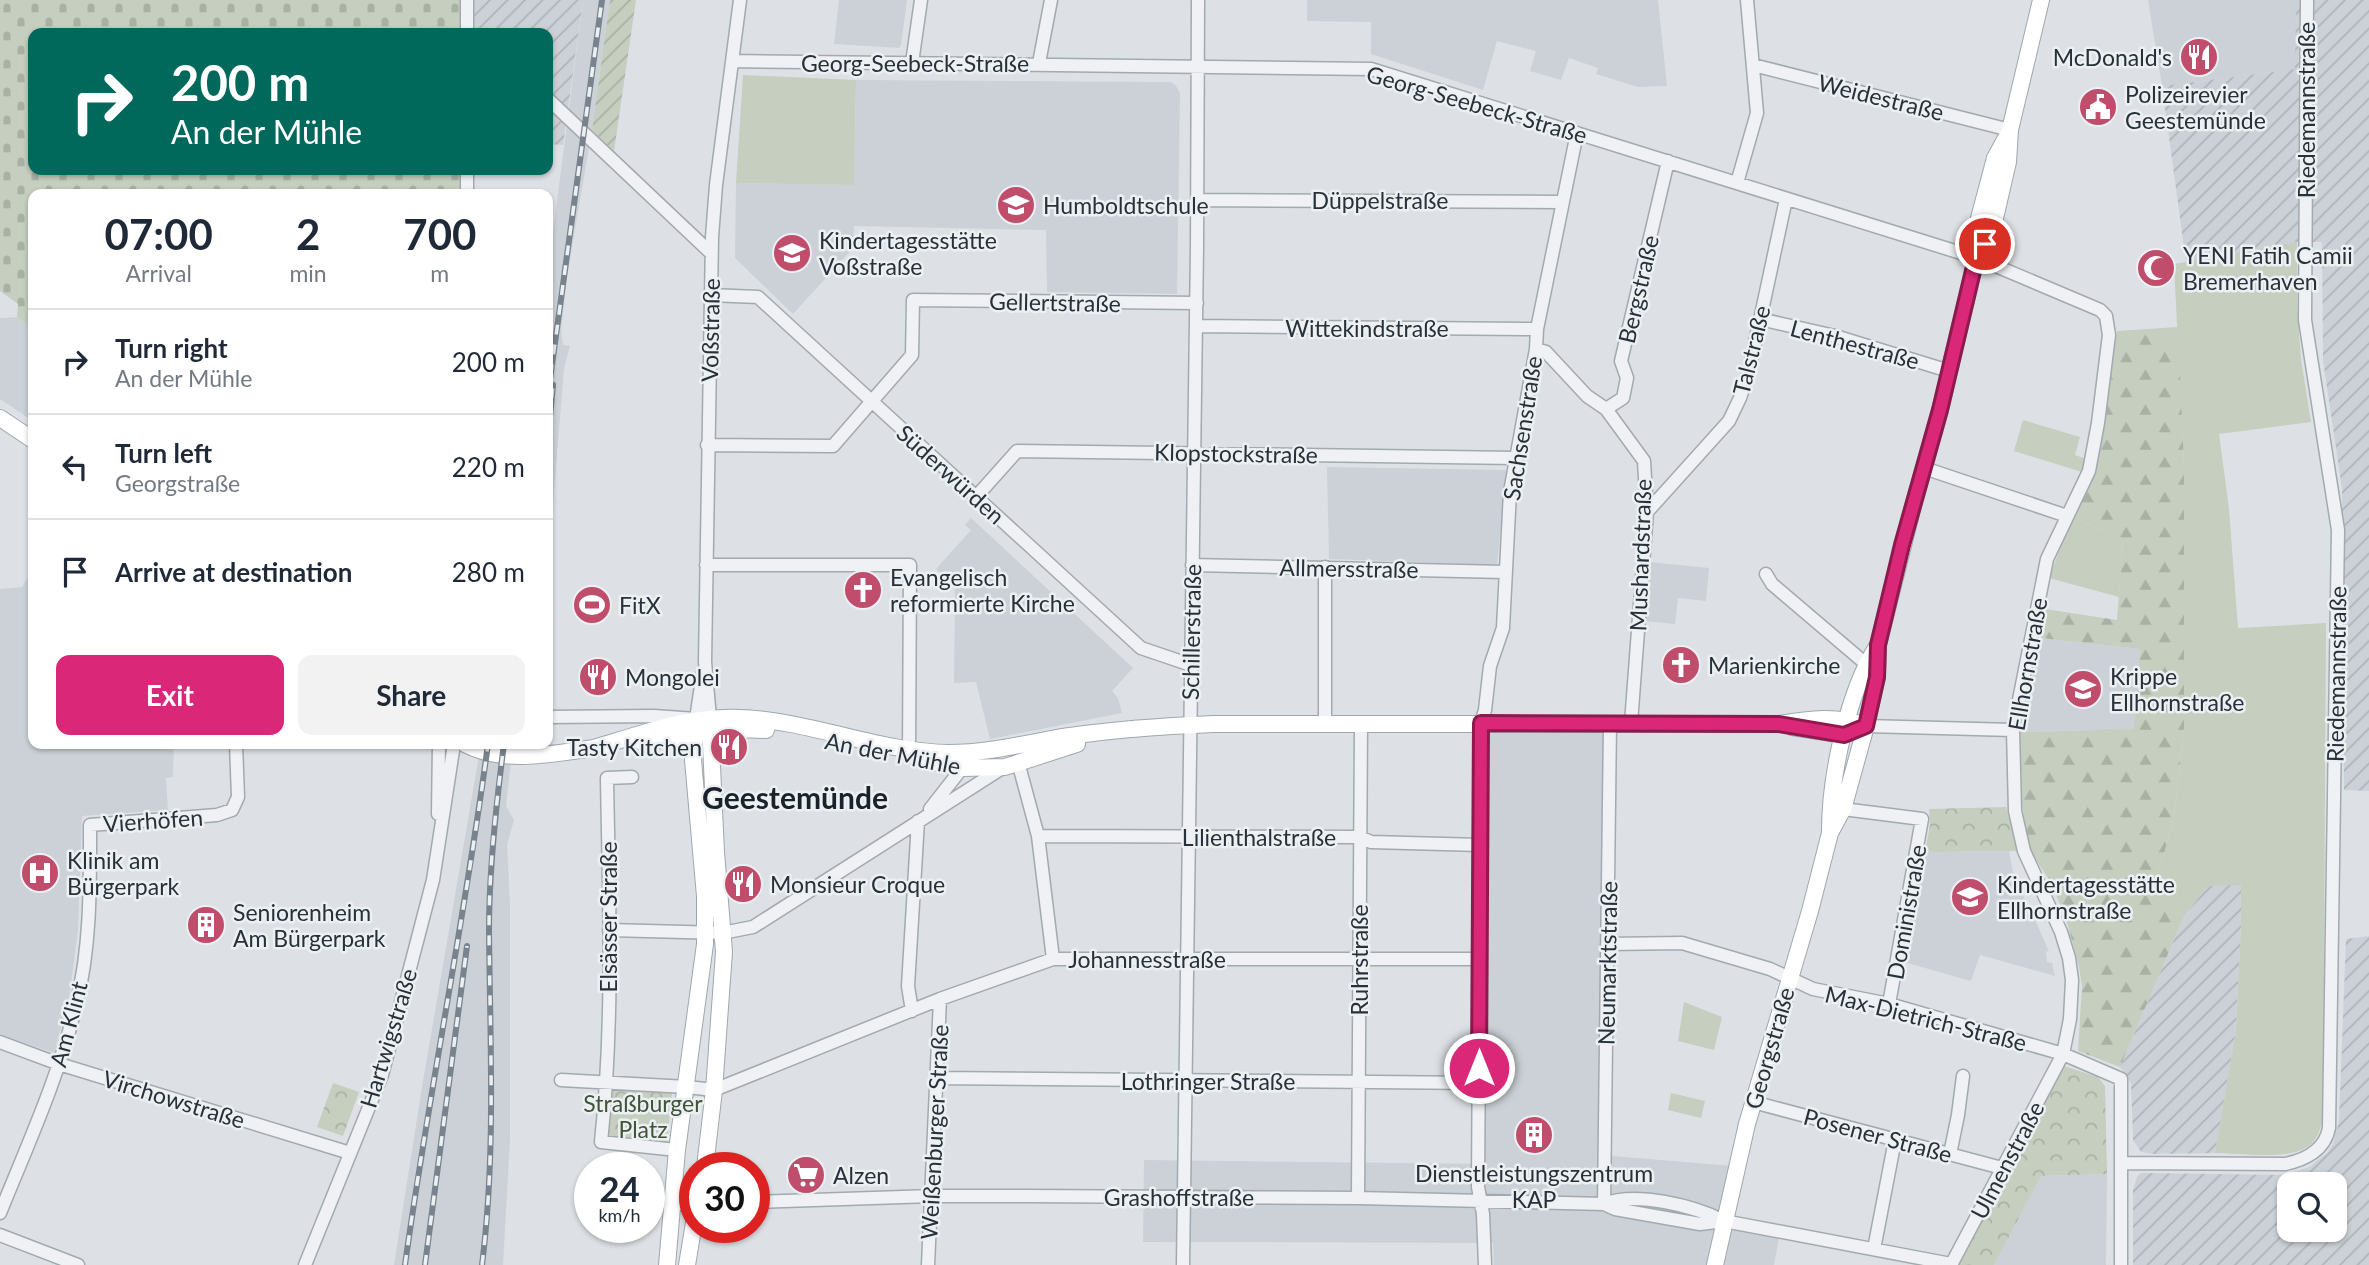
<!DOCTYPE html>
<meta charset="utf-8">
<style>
:root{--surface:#fff;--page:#f2f2f3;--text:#1f2937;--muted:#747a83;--line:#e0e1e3;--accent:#db2777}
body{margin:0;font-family:Lato,sans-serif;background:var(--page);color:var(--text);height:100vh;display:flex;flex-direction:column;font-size:26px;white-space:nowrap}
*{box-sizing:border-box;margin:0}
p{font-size:23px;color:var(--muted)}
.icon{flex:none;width:38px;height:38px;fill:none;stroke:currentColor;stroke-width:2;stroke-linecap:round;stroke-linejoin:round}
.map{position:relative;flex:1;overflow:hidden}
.sheet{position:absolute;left:28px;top:189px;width:525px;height:560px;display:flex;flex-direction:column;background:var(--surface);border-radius:14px;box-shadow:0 2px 5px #0004}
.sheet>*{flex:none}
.top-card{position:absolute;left:28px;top:28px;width:525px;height:147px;border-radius:14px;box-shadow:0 2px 5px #0004;background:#00695c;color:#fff;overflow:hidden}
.fabs{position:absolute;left:2277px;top:1172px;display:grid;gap:14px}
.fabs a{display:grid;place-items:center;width:70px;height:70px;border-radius:14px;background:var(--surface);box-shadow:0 2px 5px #0004;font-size:35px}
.speed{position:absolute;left:574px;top:1152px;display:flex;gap:14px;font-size:35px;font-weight:700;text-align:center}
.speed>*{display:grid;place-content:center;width:91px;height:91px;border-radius:50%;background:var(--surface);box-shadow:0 2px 5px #0004;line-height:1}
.speed small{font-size:18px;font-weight:400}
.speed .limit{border:10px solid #d22;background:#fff;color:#111}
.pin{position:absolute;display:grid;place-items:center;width:60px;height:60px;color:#fff;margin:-30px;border:4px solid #fff;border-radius:50%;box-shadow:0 2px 7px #0007}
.me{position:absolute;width:77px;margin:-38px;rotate:0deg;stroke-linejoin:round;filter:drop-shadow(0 0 5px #0008)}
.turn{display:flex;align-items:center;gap:24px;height:147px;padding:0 28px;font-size:32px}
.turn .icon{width:91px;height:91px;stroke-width:2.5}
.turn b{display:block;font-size:49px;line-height:60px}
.eta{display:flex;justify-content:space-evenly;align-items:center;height:119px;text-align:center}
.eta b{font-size:42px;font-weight:700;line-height:49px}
.primary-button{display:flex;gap:14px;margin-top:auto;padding:14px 28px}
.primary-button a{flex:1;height:80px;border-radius:14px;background:var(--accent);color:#fff;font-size:28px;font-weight:700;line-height:80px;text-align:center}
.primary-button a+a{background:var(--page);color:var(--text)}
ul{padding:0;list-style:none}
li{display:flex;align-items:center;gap:21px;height:105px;padding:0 28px;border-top:2px solid var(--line)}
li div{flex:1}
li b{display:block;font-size:26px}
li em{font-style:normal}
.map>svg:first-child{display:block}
.built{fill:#cbd1d6}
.industrial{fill:url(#industrial-furrows);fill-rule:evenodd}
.grass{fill:#c5cebf}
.forest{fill:url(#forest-firs)}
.cemetery{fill:url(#cemetery-stones)}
.park{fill:url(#park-crowns)}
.garden{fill:url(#garden-furrows)}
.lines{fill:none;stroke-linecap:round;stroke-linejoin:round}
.minor-casing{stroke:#a3a9ae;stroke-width:15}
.major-casing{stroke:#9ea7b0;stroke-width:18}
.minor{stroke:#eff1f4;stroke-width:12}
.major{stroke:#fff;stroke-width:16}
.rail-casing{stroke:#78838d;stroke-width:6}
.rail{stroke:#ecf0f3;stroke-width:3.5;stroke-dasharray:10;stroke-linecap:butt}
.route-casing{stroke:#8e194d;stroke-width:18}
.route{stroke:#db2777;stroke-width:12}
.labels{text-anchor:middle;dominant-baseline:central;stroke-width:5;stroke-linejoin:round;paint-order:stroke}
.poi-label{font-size:23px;fill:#28313a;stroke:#ecf0f3;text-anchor:start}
.street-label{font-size:23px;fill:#28313a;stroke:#ecf0f3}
.park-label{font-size:23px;fill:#405437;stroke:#ecf0f3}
.district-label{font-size:30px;font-weight:bold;fill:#1a222b;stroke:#ecf0f3}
</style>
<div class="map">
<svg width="2369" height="1265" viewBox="0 0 2369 1265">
<defs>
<pattern id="industrial-furrows" width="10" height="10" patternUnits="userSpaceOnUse" patternTransform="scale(1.75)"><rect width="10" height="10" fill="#cbd1d6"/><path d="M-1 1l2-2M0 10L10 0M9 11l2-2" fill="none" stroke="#aeb4b8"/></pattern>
<pattern id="forest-firs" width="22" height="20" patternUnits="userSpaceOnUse" patternTransform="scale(1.75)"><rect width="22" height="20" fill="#c5cebf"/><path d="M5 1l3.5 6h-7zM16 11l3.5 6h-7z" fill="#a9b1a5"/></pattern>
<pattern id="cemetery-stones" width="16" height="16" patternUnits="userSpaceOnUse" patternTransform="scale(1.75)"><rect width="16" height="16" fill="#c5cebf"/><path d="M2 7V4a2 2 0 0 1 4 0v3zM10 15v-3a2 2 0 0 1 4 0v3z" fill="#a9b1a5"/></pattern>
<pattern id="park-crowns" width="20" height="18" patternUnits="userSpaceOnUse" patternTransform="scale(1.75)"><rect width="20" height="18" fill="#c5cebf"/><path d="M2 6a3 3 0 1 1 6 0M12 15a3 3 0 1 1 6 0" fill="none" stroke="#a9b1a5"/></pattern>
<pattern id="garden-furrows" width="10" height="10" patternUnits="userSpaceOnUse" patternTransform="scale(1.75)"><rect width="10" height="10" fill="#c5cebf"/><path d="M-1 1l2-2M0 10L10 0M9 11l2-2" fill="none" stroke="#a9b1a5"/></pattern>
</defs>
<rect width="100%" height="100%" fill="#dde1e5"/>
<path class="built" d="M583 0H610L592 130 567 276 561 331 563 345 570 346 564 368 548 567V271Z
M839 0H907L901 45 899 48 834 44Z
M1307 0H1658L1667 86 1638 87 1596 74 1598 68 1569 58 1561 80 1530 71 1536 51 1497 41 1483 90 1371 54V22L1307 21Z
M2148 0H2296V69L2162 86Z
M856 80 1171 82 1176 86 1180 93 1177 294 1047 292 1046 230 854 226 853 248 793 314 735 258 736 183 854 185Z
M17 317 33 329V421L0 399V318Z
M1327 467 1506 470 1497 565 1329 559Z
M971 518 1133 668 1112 691 1118 698 1122 713 990 739 976 682 954 683 955 586 936 569 971 530 965 525Z
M1649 562 1709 568 1706 601 1678 598 1675 624 1644 621Z
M33 570V744H174L173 777 166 778 168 810 82 816 78 930 69 998 54 1053 0 1034V589L22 587Z
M2041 638 2140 649 2134 729 2020 732Z
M1486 725 1607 726 1601 1155 1745 1167 1731 1219 1781 1226 1774 1265H1494L1493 1243 1143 1242 1144 1160 1485 1164Z
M481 744H513L506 806 514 820 507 845 510 905V1140L503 1265H394L422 1087Z
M2009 851 2014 878 2034 917 2049 952 2046 951 2047 962 2052 963 2055 976 1980 955 1971 981 1904 962 1925 852Z
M2107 1174 2106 1265H1994L2041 1176Z"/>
<path class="industrial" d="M473 0H583L563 145 548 144V33H472Z
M2296 0H2369V791L2344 790 2342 489 2323 360 2322 242H2297L2186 262 2162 86 2295 69Z
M2241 884V924L2236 1031 2215 1153 2154 1154 2141 1152 2133 1140 2131 1083 2120 1067 2184 916 2208 886Z
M2369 936V1265H2133V1190L2137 1177 2141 1173 2286 1175 2309 1167 2328 1152 2333 1144 2339 1121 2346 939ZM2289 1185H2334V1230H2289Z"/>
<path class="grass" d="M743 75 856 80 854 185 736 183Z
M2297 242V307L2301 360 2311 422 2219 434 2229 509 2238 628 2326 623 2323 1120C2320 1129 2318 1138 2310 1145 2291 1161 2240 1153 2215 1153L2236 1031 2241 924V885L2208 886 2184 916 2149 894 2163 858 2174 816 2184 728V466L2174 264Z
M2023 420 2080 437 2075 455 2086 459 2082 472 2014 451Z
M2072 517 2123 539 2119 597 2049 578Z
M1684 1002 1722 1017 1714 1050 1678 1041Z
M1671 1093 1705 1101 1701 1118 1668 1110Z"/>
<path class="forest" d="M2178 327 2184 466V728L2174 816 2163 858 2149 894 2184 916 2120 1067 2078 1051 2082 986 2079 967 2065 915 2048 878 2028 848 2022 803 2020 732 2134 729 2140 649 2041 638 2045 609 2117 620 2123 539 2072 517 2102 425 2117 331Z"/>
<path class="cemetery" d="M0 0H462V33H33V170H461V194H33V329L17 317 18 304 0 291Z"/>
<path class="park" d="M2006 807 2017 851 1925 852 1930 825 1929 809Z
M2064 1066 2098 1077 2105 1086 2107 1174 2041 1176 1994 1265H1956Z
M333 1083 359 1092 343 1136 317 1127Z
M612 1090 672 1093 667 1143 607 1136Z"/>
<path class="garden" d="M610 0H636L614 151 592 130Z"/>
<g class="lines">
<defs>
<path id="minor" d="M467 0V33
M732 61 1371 69 1977 258 2100 310 2106 316 2109 335 2098 423 2089 471 2047 559 2013 730 2015 811 2024 851 2061 932 2069 958 2072 980 2070 1019 2063 1054 1951 1265
M912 63 921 0
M1039 63 1051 0
M1753 65 2010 130
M548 99 711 253
M467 170V194
M1737 183 1757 113 1747 0
M1198 200 1563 202
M710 295 758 297 1141 648 1191 665
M1760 319 1835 336 1949 371
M1196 326 1537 329
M1536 349 1546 352 1587 396 1606 409 1644 461 1647 512 1631 723
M1606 409 1623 398 1627 378 1621 361 1668 161
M707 445 833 446 912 355 913 300 1197 303
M1924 468 2067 516
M976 497 1017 451 1515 458
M1647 512 1729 421 1740 398 1749 371 1786 199
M706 565H910L909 756
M1192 565 1505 572
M1766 574 1772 584 1866 664
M548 717 654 716 696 719 703 673
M710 718 705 662 712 237 716 185 740 0
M1325 723V567
M1866 726 2013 730
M1018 762 1038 836 1053 959
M632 777 607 778C609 899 614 1021 601 1142L677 1150
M930 809 966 763
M1843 809 1922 819 1889 1004
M438 814 439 744
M1038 836 1360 837 1371 842 1480 845
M609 930 722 933 753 927 1004 767
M1607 944 1682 943 1770 969 1813 989 1889 1004 2063 1054 2121 1079V1265
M912 1011 908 986 918 821
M0 1042 59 1064 350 1153
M937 1078 1479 1083
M561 1080 687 1087 714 1090 940 999 1053 959H1479
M1753 1102 2002 1168
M1950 1154 1958 1115 1963 1076
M2123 1163 2285 1164C2305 1160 2325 1150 2329 1128L2338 530 2305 320 2307 0
M1358 1198 1361 723
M754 1202 932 1196H1026L1358 1198 1604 1204C1636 1191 1694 1206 1724 1221L1951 1264
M674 1204H695
M1604 1204 1610 723
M1604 1204 1615 1209 1700 1224 1724 1221
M0 1213C28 1144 60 1074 77 1001 91 944 90 884 90 825L217 815 232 810 238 797 236 744
M0 1235 78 1265
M1874 1249 1895 1140
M305 1265 382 1075 433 880 454 744
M928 1265 940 999
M1183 1265 1197 247 1198 0
M1485 1265 1483 1214 1478 1187 1481 723 1485 710 1490 666 1503 628 1510 492 1536 349 1537 329 1577 133"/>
<path id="major" d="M1977 258 1978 222 1995 158 2007 136
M0 418 33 440
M1792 727 1844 735 1852 732
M642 742C684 737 723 727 766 730
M465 744C506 766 559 752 603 747
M594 748C641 734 689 716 739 718 810 720 878 752 949 753 991 753 1030 742 1070 736 1118 729 1166 726 1214 724H1779C1809 719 1837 715 1866 726
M918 759 962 768 1005 767 1077 744
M1830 831C1830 776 1848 691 1878 645
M705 1167 714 1090 724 952 716 852 710 723
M667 1265 677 1150 705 944V896L693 760 696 725
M687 1265 695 1217
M1715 1265 1747 1124 1810 911 1830 833 1843 809 1866 726 1877 677 1878 645 1912 510 1940 410 1973 271 1977 258 1992 231 2008 162 2010 130 2041 0"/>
</defs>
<use href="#minor" class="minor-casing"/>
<use href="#major" class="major-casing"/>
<use href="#minor" class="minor"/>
<use href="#major" class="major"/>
<defs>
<path id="rail" d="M548 394 602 0
M548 438 553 385
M405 1265C429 1091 465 918 488 744
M425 1265 467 946
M482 1265C496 1153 490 1042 489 930 489 867 496 805 504 744"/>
</defs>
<use href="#rail" class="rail-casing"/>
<use href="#rail" class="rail"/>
</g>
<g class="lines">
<defs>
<path id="route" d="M1479 1068 1481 723 1779 724 1844 735 1866 726 1877 677 1878 645 1902 545 1940 410 1973 271 1977 258 1985 244"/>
</defs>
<use href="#route" class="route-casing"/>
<use href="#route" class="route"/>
</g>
<defs>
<symbol id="restaurant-disc" viewBox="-11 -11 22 22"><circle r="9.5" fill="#c04d6c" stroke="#ecf0f3"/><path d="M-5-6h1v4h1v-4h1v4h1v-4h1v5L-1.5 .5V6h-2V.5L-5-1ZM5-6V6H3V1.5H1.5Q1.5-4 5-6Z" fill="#fff"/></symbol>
<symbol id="civic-disc" viewBox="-11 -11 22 22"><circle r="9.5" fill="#c04d6c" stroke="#ecf0f3"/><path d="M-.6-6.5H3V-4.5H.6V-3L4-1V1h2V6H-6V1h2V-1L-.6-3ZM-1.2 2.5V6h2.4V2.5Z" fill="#fff"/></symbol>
<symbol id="school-disc" viewBox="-11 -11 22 22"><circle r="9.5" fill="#c04d6c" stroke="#ecf0f3"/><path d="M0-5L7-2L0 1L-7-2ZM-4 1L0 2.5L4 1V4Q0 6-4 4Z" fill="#fff"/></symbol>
<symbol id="mosque-disc" viewBox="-11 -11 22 22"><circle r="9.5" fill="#c04d6c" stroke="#ecf0f3"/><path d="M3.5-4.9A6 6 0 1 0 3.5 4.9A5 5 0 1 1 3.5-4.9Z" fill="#fff"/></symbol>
<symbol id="church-disc" viewBox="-11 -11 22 22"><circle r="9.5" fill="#c04d6c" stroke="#ecf0f3"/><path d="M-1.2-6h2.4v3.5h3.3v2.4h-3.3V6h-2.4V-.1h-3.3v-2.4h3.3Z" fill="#fff"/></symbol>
<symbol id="stadium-disc" viewBox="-11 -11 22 22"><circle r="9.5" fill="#c04d6c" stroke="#ecf0f3"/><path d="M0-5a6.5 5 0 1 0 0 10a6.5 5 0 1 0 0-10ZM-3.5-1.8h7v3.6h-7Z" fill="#fff"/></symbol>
<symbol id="hospital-disc" viewBox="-11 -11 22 22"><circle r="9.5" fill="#c04d6c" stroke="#ecf0f3"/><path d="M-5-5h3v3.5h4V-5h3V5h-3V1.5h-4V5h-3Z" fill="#fff"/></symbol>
<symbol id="building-disc" viewBox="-11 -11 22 22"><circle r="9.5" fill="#c04d6c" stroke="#ecf0f3"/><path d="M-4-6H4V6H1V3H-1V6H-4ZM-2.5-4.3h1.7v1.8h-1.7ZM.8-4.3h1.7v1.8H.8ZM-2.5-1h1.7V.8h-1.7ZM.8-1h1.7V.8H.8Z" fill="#fff"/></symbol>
<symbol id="supermarket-disc" viewBox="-11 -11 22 22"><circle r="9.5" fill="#c04d6c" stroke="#ecf0f3"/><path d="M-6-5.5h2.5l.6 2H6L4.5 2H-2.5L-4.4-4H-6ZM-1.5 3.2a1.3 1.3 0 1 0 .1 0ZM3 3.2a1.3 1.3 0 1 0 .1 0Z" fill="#fff"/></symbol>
</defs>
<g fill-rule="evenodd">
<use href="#restaurant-disc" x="2177" y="35" width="44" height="44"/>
<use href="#civic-disc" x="2076" y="85" width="44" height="44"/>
<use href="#school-disc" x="994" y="183" width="44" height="44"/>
<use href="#school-disc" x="770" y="231" width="44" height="44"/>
<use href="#mosque-disc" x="2134" y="246" width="44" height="44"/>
<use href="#church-disc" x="841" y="568" width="44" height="44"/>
<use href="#stadium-disc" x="570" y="583" width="44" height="44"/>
<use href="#church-disc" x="1659" y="643" width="44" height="44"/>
<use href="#restaurant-disc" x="576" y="655" width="44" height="44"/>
<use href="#school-disc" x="2061" y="667" width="44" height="44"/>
<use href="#restaurant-disc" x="707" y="725" width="44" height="44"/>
<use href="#hospital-disc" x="18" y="851" width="44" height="44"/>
<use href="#restaurant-disc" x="721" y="862" width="44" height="44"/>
<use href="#school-disc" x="1948" y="875" width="44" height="44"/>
<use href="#building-disc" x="184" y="903" width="44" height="44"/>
<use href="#building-disc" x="1512" y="1113" width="44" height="44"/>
<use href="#supermarket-disc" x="784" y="1153" width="44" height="44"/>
</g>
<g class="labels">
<g class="poi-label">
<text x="2172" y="57" text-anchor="end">McDonald's</text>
<text x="2125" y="94">Polizeirevier<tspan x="2125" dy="26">Geestemünde</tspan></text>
<text x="1043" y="205">Humboldtschule</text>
<text x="819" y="240">Kindertagesstätte<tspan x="819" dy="26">Voßstraße</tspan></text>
<text x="2183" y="255">YENI Fatih Camii<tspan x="2183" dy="26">Bremerhaven</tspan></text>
<text x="890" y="577">Evangelisch<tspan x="890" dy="26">reformierte Kirche</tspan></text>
<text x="619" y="605">FitX</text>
<text x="1708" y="665">Marienkirche</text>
<text x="2110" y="676">Krippe<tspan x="2110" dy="26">Ellhornstraße</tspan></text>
<text x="625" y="677">Mongolei</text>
<text x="702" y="747" text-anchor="end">Tasty Kitchen</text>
<text x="67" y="860">Klinik am<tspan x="67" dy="26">Bürgerpark</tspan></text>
<text x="770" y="884">Monsieur Croque</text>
<text x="1997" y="884">Kindertagesstätte<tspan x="1997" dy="26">Ellhornstraße</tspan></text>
<text x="233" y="912">Seniorenheim<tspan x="233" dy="26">Am Bürgerpark</tspan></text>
<text x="1534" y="1173" text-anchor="middle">Dienstleistungszentrum<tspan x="1534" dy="26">KAP</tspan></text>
<text x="833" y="1175">Alzen</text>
</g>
<g class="street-label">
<text x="915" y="63">Georg-Seebeck-Straße</text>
<text transform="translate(1881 97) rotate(14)">Weidestraße</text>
<text transform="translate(1477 104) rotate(16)">Georg-Seebeck-Straße</text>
<text transform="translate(2306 110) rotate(-90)">Riedemannstraße</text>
<text x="1380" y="200">Düppelstraße</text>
<text transform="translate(1638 289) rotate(-77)">Bergstraße</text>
<text transform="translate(1055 302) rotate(1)">Gellertstraße</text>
<text x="1367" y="328">Wittekindstraße</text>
<text transform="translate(710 330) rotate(-89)">Voßstraße</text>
<text transform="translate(1855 344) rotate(15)">Lenthestraße</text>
<text transform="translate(1751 350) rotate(-76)">Talstraße</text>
<text transform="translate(1522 428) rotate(-81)">Sachsenstraße</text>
<text transform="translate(1236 453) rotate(1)">Klopstockstraße</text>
<text transform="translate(951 474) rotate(42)">Süderwürden</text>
<text transform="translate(1640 555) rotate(-88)">Mushardstraße</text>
<text transform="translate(1349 568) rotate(1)">Allmersstraße</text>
<text transform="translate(1191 632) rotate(-89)">Schillerstraße</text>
<text transform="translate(2027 664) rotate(-80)">Ellhornstraße</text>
<text transform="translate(2336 674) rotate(-89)">Riedemannstraße</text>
<text transform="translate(893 753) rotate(11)">An der Mühle</text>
<text transform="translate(153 820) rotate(-4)">Vierhöfen</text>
<text x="1259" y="837">Lilienthalstraße</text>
<text transform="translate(1906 912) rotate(-80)">Doministraße</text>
<text transform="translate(608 917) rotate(-90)">Elsässer Straße</text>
<text x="1147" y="959">Johannesstraße</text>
<text transform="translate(1359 960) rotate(-90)">Ruhrstraße</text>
<text transform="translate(1607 963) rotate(-89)">Neumarktstraße</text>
<text transform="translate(1926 1018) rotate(14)">Max-Dietrich-Straße</text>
<text transform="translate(68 1024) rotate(-75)">Am Klint</text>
<text transform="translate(388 1038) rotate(-73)">Hartwigstraße</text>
<text transform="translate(1769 1048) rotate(-74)">Georgstraße</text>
<text x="1208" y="1081">Lothringer Straße</text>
<text transform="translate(174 1099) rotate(17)">Virchowstraße</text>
<text transform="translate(934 1132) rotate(-87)">Weißenburger Straße</text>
<text transform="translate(1878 1135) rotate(15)">Posener Straße</text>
<text transform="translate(2007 1160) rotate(-62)">Ulmenstraße</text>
<text x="1179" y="1197">Grashoffstraße</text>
</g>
<g class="park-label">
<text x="643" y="1103">Straßburger<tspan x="643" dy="26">Platz</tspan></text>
</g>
<g class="district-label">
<text x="795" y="797">Geestemünde</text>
</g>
</g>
</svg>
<div class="fabs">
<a><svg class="icon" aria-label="search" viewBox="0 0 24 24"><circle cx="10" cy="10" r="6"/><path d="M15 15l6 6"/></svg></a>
</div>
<div class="speed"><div>24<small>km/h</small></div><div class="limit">30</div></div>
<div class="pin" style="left:1985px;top:244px;background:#d93025"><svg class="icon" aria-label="arrive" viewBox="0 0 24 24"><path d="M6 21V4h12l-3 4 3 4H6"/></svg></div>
<svg class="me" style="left:1479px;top:1068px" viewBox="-20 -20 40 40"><circle r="17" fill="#db2777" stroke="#fff" stroke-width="3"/><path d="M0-11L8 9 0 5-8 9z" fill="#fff"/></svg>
<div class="top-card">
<div class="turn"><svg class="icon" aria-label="right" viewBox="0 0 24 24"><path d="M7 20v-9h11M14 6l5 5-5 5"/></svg><div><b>200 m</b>An der Mühle</div></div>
</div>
<section class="sheet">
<div class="eta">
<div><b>07:00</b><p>Arrival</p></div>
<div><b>2</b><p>min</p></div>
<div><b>700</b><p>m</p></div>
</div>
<ul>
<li><svg class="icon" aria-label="right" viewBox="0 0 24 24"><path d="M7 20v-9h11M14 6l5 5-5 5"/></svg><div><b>Turn right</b><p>An der Mühle</p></div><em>200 m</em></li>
<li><svg class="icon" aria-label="left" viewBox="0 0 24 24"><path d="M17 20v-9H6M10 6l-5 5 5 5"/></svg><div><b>Turn left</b><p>Georgstraße</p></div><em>220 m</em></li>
<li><svg class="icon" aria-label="arrive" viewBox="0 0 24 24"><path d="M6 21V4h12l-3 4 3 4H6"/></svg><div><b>Arrive at destination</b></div><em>280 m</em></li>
</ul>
<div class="primary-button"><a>Exit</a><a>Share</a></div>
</section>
</div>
